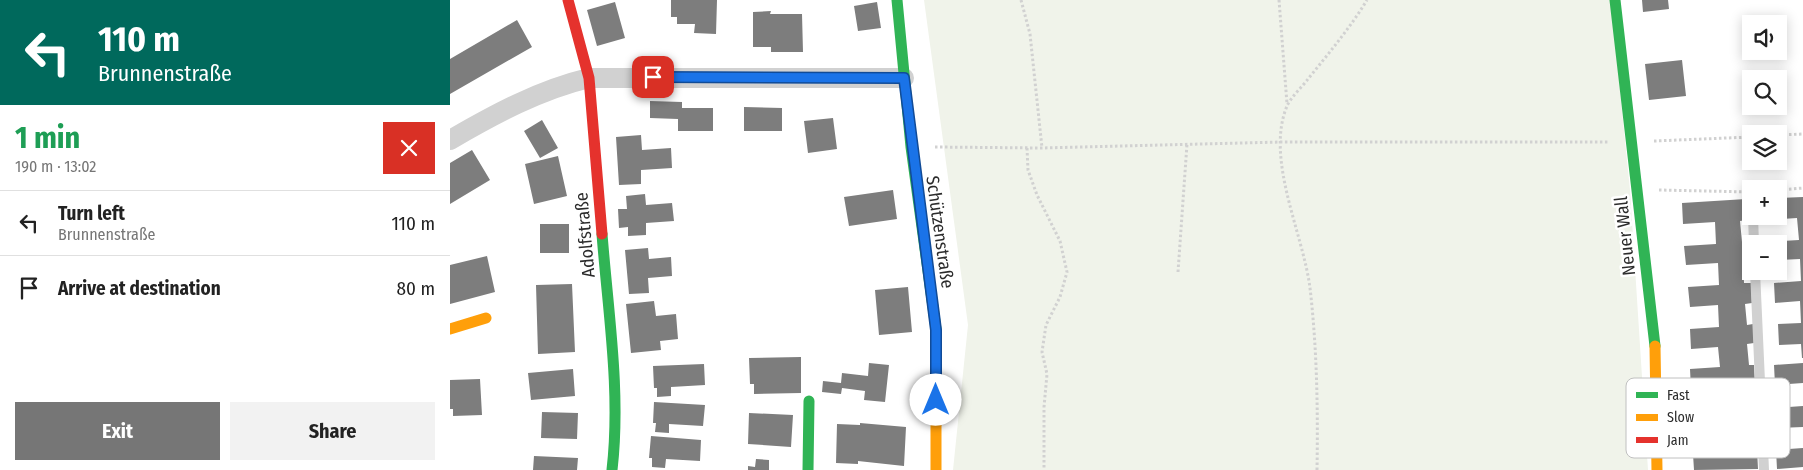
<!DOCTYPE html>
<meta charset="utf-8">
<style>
:root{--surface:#fff;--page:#f2f2f2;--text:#222;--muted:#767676;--line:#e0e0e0;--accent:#767676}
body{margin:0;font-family:"Fira Sans Condensed",sans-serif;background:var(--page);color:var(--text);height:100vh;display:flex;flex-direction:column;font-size:19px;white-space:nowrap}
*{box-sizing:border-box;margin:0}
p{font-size:16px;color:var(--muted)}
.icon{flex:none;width:28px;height:28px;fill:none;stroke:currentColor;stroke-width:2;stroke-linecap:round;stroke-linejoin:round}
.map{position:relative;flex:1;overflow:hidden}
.drawer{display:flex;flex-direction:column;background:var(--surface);width:450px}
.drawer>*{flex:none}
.top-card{background:#00695c;color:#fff;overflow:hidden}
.controls{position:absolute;left:1292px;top:15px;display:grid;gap:10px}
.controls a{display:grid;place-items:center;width:45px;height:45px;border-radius:0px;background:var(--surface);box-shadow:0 2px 12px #0003;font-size:25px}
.pin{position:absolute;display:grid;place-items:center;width:42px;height:42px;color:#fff;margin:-21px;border-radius:10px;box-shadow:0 2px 8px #0006}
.me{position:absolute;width:55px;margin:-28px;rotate:0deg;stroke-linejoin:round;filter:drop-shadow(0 0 4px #0008)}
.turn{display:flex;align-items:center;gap:18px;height:105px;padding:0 15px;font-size:22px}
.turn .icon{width:65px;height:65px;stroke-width:2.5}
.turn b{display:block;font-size:35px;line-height:42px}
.round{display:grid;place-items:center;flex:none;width:52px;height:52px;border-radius:0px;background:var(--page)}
.summary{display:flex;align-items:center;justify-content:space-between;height:85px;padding:0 15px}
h1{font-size:30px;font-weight:700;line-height:38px;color:#1e9e55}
.cta{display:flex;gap:10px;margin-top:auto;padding:10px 15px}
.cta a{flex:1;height:58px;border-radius:0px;background:var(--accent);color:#fff;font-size:20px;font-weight:700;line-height:58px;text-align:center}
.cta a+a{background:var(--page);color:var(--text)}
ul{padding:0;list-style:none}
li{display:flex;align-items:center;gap:15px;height:65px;padding:0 15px;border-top:1px solid var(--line)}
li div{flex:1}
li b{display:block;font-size:19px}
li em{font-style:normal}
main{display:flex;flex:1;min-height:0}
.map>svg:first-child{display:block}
.green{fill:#f0f3ea}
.building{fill:#7d7d7d}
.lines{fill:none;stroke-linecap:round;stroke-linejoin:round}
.path{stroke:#d1d1d1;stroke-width:3;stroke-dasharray:2.5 2.5;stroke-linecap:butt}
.lane{stroke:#d1d1d1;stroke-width:10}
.street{stroke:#d1d1d1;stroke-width:20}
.fast{stroke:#30b455;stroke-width:11}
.slow{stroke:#ff9f0a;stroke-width:11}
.jam{stroke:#e5322d;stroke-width:11}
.route-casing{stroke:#114b97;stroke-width:12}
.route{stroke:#1a73e8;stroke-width:9}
.labels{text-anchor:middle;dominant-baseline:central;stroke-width:5;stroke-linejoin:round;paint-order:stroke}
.street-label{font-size:18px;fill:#2c2c2c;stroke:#fff}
.key{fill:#fff;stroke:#c0c0c0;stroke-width:1}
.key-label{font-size:14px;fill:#2c2c2c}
</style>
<main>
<section class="drawer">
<div class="top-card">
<div class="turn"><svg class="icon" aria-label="left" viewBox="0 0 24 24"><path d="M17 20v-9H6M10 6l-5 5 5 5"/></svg><div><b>110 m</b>Brunnenstraße</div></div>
</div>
<div class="summary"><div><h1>1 min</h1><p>190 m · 13:02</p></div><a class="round" style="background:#d93025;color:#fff"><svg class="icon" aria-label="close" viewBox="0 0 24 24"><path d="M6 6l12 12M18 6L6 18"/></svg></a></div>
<ul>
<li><svg class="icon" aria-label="left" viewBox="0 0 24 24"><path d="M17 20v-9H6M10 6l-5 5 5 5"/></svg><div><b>Turn left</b><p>Brunnenstraße</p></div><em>110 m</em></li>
<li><svg class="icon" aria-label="arrive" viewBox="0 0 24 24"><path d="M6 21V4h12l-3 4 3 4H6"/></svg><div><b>Arrive at destination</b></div><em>80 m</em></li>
</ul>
<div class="cta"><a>Exit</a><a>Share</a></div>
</section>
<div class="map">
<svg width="1353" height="470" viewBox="0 0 1353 470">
<rect width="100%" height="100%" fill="#fff"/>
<path class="green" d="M474 0H1161L1180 190 1198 470H503L518 325Z"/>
<path class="building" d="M221 0H267L266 34 244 33 245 24H227V17H221Z
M1192 0H1218L1219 9 1193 12Z
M165 2 175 38 147 46 137 10Z
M427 2 431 28 408 31 404 6Z
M321 11 320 14H352L353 52H321V47H303V12Z
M67 20 82 47 0 94V59Z
M1232 60 1236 96 1199 100 1195 64Z
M200 101 232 102V108H263V131H228V119L200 118Z
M294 107 332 108V131H294Z
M383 118 387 149 358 153 354 121Z
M92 120 108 148 90 158 74 131Z
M191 135 192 150 221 148 222 168 191 170V184L169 185 166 137Z
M22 150 40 180 0 204V163Z
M108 156 117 196 84 204 75 164Z
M443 190 447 219 399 226 394 197Z
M195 194 196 205 222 203 224 221 196 223V235L178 236V227L169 228 168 209H177L176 196Z
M1353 197V358H1352L1351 344 1329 345 1328 324 1351 323 1350 301 1325 303 1324 283 1351 281 1350 259 1329 260V244L1316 242 1349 240 1347 218 1316 220 1315 216H1329V198Z
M1296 199 1297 220 1290 221 1292 242H1298L1299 262 1293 263 1294 283H1301L1302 303 1295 304 1297 325 1303 324 1304 343 1297 344 1299 365H1304L1305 386 1299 387 1300 408 1305 407 1307 427 1299 428 1300 450 1307 449 1308 469 1244 470 1243 454 1276 452 1275 430 1243 433 1242 412 1275 410 1273 386 1241 389 1240 369 1270 367 1268 347 1241 349 1240 329 1269 327 1268 305 1240 307 1238 287 1269 285 1268 263 1236 265 1234 246 1266 244 1265 222 1233 224 1232 203Z
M90 224H119V253H90Z
M198 248 199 259 221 257 222 276 198 278 199 293 179 294 175 250Z
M37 256 45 292 0 304V265Z
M122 284 125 352 88 354 86 285Z
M458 287 462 332 429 335 425 290Z
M204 301 206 316 226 314 228 339 210 341 211 350 181 353 176 304Z
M351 357V393L304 394V384H300L299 358Z
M419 363 439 365 435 402 414 400 415 391 392 388 391 394 372 392 373 381 391 383 392 373 418 376Z
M1353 363V383L1325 385 1324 365Z
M254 364 255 385 221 387V396L207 397V388H204L203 366Z
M123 369 125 396 81 400 78 373Z
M30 379 32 415 3 416V409H0V380Z
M204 402 255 405 253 426 219 424V433L205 432 206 423H203Z
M1353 406V427L1326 428 1325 408Z
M92 412 128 413 127 439 91 438Z
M299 413 343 415 341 447 298 444Z
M410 423 456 427 454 466 408 461V464L386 463 387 424 410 425Z
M201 436 251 440 250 461 216 459 215 468 202 467V458H199Z
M1353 448V467L1327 469 1326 450Z
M84 456 128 458 127 470H83Z
M306 459 319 460V470H298V466L305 467Z"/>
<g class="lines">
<path class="path" d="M571 0 580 34 592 148
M829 0 837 104
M1329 135 1353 134
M1204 141 1301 137
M485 147 592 148 830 142H1158
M577 148 578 170 587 195 610 241 617 272 610 297 596 325 592 352 597 374 594 407V470
M1209 190 1301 192
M1329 190 1353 188
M728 272 737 144
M867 470C868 410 867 348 860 288 853 233 815 159 837 106 841 97 852 87 858 79 879 53 900 28 917 0"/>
<path class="lane" d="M1303 216 1304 244
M1305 271 1314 470"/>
<path class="street" d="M0 140C45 114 89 90 139 78H454"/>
<path class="fast" d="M447 0 461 147 486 329V398
M1165 0 1205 346
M152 234C158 312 171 392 162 470
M358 470 359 401"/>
<path class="slow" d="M0 329 36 318
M1205 346 1207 470
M486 398V470"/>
<path class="jam" d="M118 0 139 78 152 234"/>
</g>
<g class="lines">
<defs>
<path id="route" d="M203 77 454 78 486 330V400"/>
</defs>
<use href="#route" class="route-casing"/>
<use href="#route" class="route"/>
</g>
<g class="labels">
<g class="street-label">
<text transform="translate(490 232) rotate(82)">Schützenstraße</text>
<text transform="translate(135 235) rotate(-95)">Adolfstraße</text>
<text transform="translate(1175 236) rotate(-96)">Neuer Wall</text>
</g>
</g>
<rect x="1176" y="378" width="164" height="80" rx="8" class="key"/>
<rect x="1186" y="392" width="22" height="6" fill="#30b455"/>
<rect x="1186" y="414" width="22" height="7" fill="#ff9f0a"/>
<rect x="1186" y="437" width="22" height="6" fill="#e5322d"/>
<g class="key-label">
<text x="1217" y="400">Fast</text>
<text x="1217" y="422">Slow</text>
<text x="1217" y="445">Jam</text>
</g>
</svg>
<div class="controls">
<a><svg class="icon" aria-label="sound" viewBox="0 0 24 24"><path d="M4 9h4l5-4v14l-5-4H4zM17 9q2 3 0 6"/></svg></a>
<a><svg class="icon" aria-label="search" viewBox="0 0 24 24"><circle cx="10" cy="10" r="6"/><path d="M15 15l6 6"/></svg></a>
<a><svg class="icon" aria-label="layers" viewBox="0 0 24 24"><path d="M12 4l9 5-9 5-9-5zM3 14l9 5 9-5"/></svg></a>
<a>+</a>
<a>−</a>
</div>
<div class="pin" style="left:203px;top:77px;background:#d93025"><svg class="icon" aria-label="arrive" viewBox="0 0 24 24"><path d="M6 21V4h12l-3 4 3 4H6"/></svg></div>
<svg class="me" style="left:486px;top:400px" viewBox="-20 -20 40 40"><circle r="19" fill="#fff"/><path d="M0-13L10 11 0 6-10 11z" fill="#1a73e8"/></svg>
</div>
</main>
